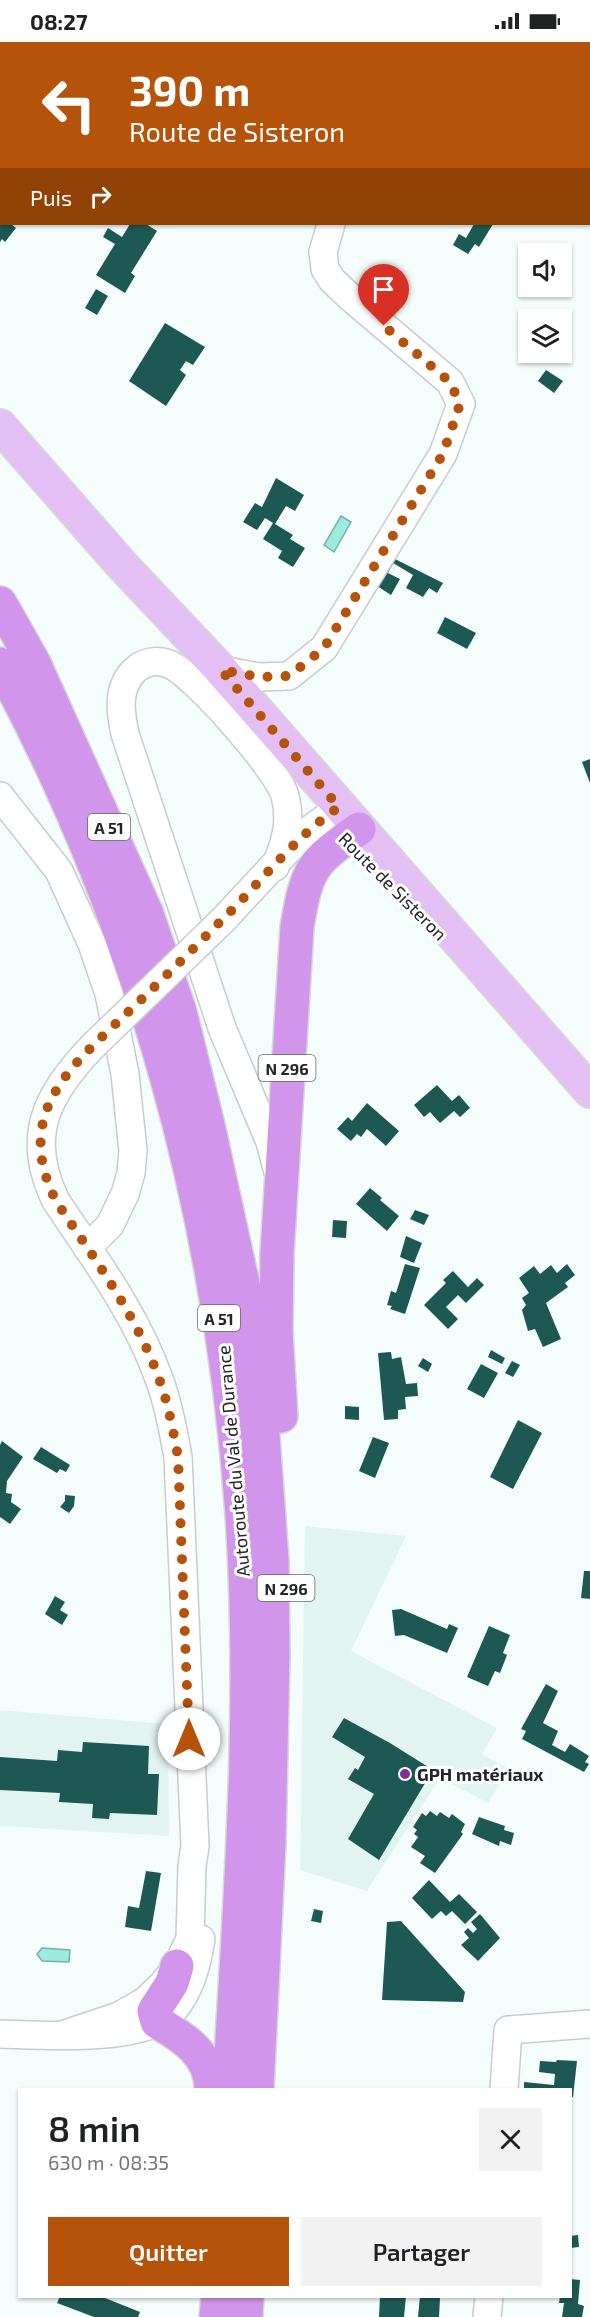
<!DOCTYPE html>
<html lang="fr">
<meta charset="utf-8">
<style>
:root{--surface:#fff;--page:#f2f2f2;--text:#202124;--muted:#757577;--accent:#b45309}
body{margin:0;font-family:"Exo 2",sans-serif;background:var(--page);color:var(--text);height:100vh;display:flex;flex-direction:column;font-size:22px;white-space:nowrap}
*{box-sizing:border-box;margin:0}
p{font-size:20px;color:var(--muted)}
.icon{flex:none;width:33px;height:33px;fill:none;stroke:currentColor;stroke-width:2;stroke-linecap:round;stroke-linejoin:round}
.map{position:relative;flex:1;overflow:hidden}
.details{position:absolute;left:18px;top:2046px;width:554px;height:210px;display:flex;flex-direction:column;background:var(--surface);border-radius:0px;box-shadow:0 2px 4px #0004}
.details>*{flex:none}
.top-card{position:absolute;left:0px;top:0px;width:591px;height:183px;box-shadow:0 2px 4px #0004;background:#b45309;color:#fff;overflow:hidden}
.buttons{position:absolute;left:518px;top:201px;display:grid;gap:12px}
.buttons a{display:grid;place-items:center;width:54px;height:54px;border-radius:0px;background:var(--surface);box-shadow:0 2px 4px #0004;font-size:30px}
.pin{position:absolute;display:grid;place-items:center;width:51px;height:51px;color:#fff;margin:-62px -26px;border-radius:50% 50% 50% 0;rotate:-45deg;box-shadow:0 0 6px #0007}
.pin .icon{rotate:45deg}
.me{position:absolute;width:66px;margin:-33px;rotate:0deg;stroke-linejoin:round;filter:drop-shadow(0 0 4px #0008)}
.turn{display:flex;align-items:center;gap:21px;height:126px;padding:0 30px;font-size:27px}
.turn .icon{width:78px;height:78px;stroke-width:2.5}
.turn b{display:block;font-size:42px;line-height:51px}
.then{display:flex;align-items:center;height:57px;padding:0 30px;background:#0003;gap:12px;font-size:22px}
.round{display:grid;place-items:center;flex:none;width:63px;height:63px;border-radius:0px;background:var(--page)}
.headline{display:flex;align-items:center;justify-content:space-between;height:102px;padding:0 30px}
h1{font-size:36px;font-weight:600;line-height:45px}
.cta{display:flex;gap:12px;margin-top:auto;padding:12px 30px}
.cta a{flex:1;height:69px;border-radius:0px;background:var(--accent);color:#fff;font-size:24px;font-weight:600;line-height:69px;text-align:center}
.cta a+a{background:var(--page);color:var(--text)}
.status{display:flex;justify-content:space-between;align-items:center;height:42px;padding:0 30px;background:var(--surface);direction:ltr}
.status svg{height:16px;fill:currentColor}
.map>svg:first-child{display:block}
.built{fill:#e2f4f1}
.water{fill:#9deade;stroke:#78afa7;stroke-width:1.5}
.building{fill:#1d5952}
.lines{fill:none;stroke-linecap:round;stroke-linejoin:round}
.minor-casing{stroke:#c5cecc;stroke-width:30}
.major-casing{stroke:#d7d8d8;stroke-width:36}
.highway-casing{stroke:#d7d8d8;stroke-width:36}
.minor{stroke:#fff;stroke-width:27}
.major{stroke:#e3bff3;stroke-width:33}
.highway{stroke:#d195eb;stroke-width:33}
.minor-bridge-casing{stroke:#c5cecc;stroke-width:30;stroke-linecap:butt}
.minor-bridge{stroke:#fff;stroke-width:27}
.route{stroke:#b45309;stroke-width:10;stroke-dasharray:0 18}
.poi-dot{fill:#7f2d9d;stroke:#fff;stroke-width:2}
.labels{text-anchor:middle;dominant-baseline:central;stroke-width:6;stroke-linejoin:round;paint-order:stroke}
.shield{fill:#fff;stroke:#656767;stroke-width:1.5}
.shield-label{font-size:16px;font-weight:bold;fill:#232626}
.street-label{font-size:18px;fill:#232626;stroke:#fff}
.poi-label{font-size:18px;font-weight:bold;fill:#232626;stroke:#fff;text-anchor:start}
</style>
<div class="status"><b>08:27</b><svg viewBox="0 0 49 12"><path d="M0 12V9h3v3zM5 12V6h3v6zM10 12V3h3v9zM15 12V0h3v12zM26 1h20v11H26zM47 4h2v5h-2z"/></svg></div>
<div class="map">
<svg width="590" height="2275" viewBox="0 0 590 2275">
<rect width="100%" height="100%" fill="#f4fdfc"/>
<path class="built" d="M305 1484 406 1494 351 1609 497 1686 482 1712 509 1727 488 1761 440 1736 367 1849 300 1828Z
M0 1668 168 1682 169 1794 0 1784Z"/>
<path class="water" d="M341 474 351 480 334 510 324 503Z
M42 1906 70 1908 69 1920 42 1919 37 1912Z"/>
<path class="building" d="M0 181 11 182 16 186 5 200 2 197 0 200Z
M130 182H146L157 189 131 231 135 234 125 251 96 233 115 202 103 195 108 186 122 195Z
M474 182H493L479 205 475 202 468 212 453 203 459 192 466 196Z
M96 247 108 254 97 273 85 266Z
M165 281 205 305 193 323 186 319 180 328 186 333 166 364 129 339Z
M546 328 563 339 554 351 538 339Z
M276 436 304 453 295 469 286 464 275 482 293 493 290 497 305 506 293 525 278 516 282 509 263 497 273 481 265 476 257 488 243 480 255 461 262 465Z
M384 517 393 522 388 531 400 537 391 553 371 540Z
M395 517 443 541 437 551 429 546 423 555 406 546 413 533 393 521Z
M445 575 476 591 467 607 437 591Z
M590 717V741L582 720Z
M437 1043 452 1059 459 1053 470 1066 460 1075 454 1069 440 1081 430 1070 424 1075 414 1063Z
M367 1061 399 1089 386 1104 367 1087 361 1095 357 1092 351 1099 337 1087 348 1075 352 1079Z
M370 1146 382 1156 380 1158 399 1174 387 1189 356 1162Z
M415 1168 429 1173 424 1183 410 1177Z
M333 1178 347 1179 346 1196 332 1195Z
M406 1194 422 1201 414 1221 400 1215Z
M405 1222 420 1226 405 1272 390 1267 392 1264 387 1263 391 1249 396 1251Z
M567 1222 575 1233 565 1241 568 1245 546 1261 561 1297 543 1305 535 1287 528 1289 522 1268 526 1263 522 1256 529 1251 519 1236 534 1224 540 1232 551 1223 557 1231Z
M453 1229 468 1245 477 1236 484 1243 466 1261 458 1253 446 1265 458 1277 448 1287 424 1263 446 1241 443 1238Z
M491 1308 505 1316 502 1322 488 1315Z
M391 1310 392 1317 401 1315 406 1342 417 1341 418 1354 405 1355 406 1367 398 1368V1377L384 1378 378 1311Z
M423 1316 432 1322 428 1330 418 1324Z
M512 1319 520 1323 513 1335 505 1331Z
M481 1322 498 1331 484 1356 467 1347Z
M345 1364 359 1365V1378L345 1377Z
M518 1378 542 1391 513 1447 490 1435Z
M373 1395 389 1401 375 1436 359 1429Z
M2 1399 23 1415 7 1439 6 1451 12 1452 11 1460 21 1467 10 1482 0 1475V1403Z
M41 1405 70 1423 66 1430 60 1427 57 1431 33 1417Z
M65 1453 75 1454 74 1464 69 1471 60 1465 65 1459Z
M584 1529H590V1557L581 1556Z
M55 1554 65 1560 60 1568 68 1573 62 1583 45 1572Z
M401 1567 447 1587 449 1582 458 1586 447 1611 404 1593 395 1594 392 1568Z
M489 1584 510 1593 503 1611 507 1613 500 1631 495 1629 488 1644 467 1635Z
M546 1642 558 1649 543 1681 558 1689 552 1703 565 1710 570 1702 589 1714 585 1720 589 1722 584 1730 522 1697 526 1689 521 1687Z
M344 1676 390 1701 433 1728 379 1818 348 1797 374 1752 348 1737 355 1726 358 1728 365 1715 332 1695Z
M83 1700 149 1704 148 1732H159L157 1773 110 1771 109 1777 92 1776 93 1762 59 1760 60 1751 0 1748V1715L57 1719 58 1708 82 1710Z
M430 1769 437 1774 440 1770 449 1776 452 1772 465 1782 461 1790 463 1792 435 1831 420 1821 425 1814 411 1805 418 1795 414 1792 417 1788 413 1785 422 1771 426 1774Z
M479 1775 505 1784 504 1788 514 1791 511 1803 500 1799 499 1804 472 1792Z
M146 1829 161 1831 151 1889 125 1885 128 1864 139 1866Z
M429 1838 450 1860 459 1852 477 1870 465 1882 452 1869 446 1874 441 1869 432 1877 412 1856Z
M314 1867 323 1869 321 1881 311 1879Z
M480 1872 500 1896 478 1919 461 1903 469 1896 464 1890 468 1886 473 1891 477 1887 471 1880Z
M401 1879 465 1950 463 1960 382 1958 387 1880Z
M557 2018 577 2019 573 2055 570 2054V2048H524V2040L554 2043 555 2032 539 2030 540 2019 556 2020Z
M578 2193 579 2205 570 2206V2194Z
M570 2237 580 2238 578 2262 584 2264 582 2275H562L564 2261H559L560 2254H570Z
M60 2254H100L140 2270 138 2275H94L57 2261Z
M380 2254H406L404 2275H379Z
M420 2254 440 2256 439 2275H418Z"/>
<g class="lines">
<defs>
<path id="minor" d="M408 2V0
M221 628 259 635 289 634 324 606 443 412 461 362 450 340 351 256 332 238 325 227 323 210 331 182
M0 754 59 829 92 902 109 952 125 1032 133 1109 131 1131 125 1152 110 1183 87 1206
M275 825C285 802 292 780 285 754 278 728 194 632 169 622 157 617 144 620 135 628 117 645 120 669 125 692L222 986 270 1100 278 1130
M224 877 301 794 340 765
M0 1992C40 1993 144 2001 172 1970 190 1950 197 1923 201 1897
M62 1993 119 1974 145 1959 163 1942 177 1924 190 1897 192 1824 195 1804 178 1415C173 1388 168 1360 158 1334 135 1270 93 1215 56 1159 24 1094 47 1051 94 1003
M504 2048 508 1988 590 1982
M487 2275 489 2254"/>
<path id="major" d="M0 384 121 522 221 628 590 1049"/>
<path id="highway" d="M0 561 34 621 147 872 180 970 208 1083 246 1256 263 1394 272 1518 273 1612 269 1801 257 2048
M0 622C142 884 221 1177 242 1473 255 1664 240 1857 229 2048
M281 1374 276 1290 277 1212 297 885C307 826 311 821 359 787
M177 1924 172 1941 154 1969 157 1980C183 1995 212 2013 211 2048
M216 2275 218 2254
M246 2275 247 2254"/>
</defs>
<use href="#minor" class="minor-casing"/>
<use href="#major" class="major-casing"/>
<use href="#highway" class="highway-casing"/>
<use href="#minor" class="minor"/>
<use href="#major" class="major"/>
<use href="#highway" class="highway"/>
<defs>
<path id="minor-bridge" d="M94 1003 224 877"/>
</defs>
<use href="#minor-bridge" class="minor-bridge-casing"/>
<use href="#minor-bridge" class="minor-bridge"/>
</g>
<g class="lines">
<path class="route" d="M189 1697 178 1415C173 1388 168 1360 158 1334 135 1271 93 1215 56 1159 41 1129 35 1099 47 1067 62 1029 96 1001 125 973 158 942 190 910 222 878 261 840 295 795 339 765L221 628 259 635 289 634 324 606 443 412 460 362 450 340 384 284"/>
</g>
<circle class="poi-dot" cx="405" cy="1732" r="6"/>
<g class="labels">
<g class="shield">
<rect x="88" y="772" width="42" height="26" rx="4.5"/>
<rect x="258.5" y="1013" width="57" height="26" rx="4.5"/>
<rect x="198" y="1263" width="42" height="26" rx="4.5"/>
<rect x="257.5" y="1533" width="57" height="26" rx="4.5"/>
</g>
<g class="shield-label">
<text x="109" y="785">A 51</text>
<text x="287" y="1026">N 296</text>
<text x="219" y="1276">A 51</text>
<text x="286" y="1546">N 296</text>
</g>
<g class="street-label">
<text transform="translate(393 844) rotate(45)">Route de Sisteron</text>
<text transform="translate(233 1419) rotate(-95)">Autoroute du Val de Durance</text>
</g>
<g class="poi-label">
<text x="417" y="1732">GPH matériaux</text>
</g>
</g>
</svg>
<div class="buttons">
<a><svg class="icon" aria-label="sound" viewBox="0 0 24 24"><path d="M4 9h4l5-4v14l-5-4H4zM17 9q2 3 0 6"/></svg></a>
<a><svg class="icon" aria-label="layers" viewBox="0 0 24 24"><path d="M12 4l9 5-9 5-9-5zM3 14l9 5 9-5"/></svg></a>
</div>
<div class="pin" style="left:384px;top:284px;background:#d93025"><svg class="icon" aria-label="arrive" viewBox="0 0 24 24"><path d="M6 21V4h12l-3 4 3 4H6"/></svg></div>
<svg class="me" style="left:189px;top:1697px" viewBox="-20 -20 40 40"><circle r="19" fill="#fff"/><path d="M0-13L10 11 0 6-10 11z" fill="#b45309"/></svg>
<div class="top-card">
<div class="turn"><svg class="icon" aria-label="left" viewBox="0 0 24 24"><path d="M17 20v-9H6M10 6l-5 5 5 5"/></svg><div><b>390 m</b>Route de Sisteron</div></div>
<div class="then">Puis<svg class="icon" aria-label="right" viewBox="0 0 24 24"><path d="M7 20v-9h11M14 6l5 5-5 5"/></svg></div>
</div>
<section class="details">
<div class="headline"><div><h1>8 min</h1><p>630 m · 08:35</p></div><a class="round"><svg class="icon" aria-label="close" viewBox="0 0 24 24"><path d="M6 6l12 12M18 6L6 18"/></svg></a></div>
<div class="cta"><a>Quitter</a><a>Partager</a></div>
</section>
</div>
